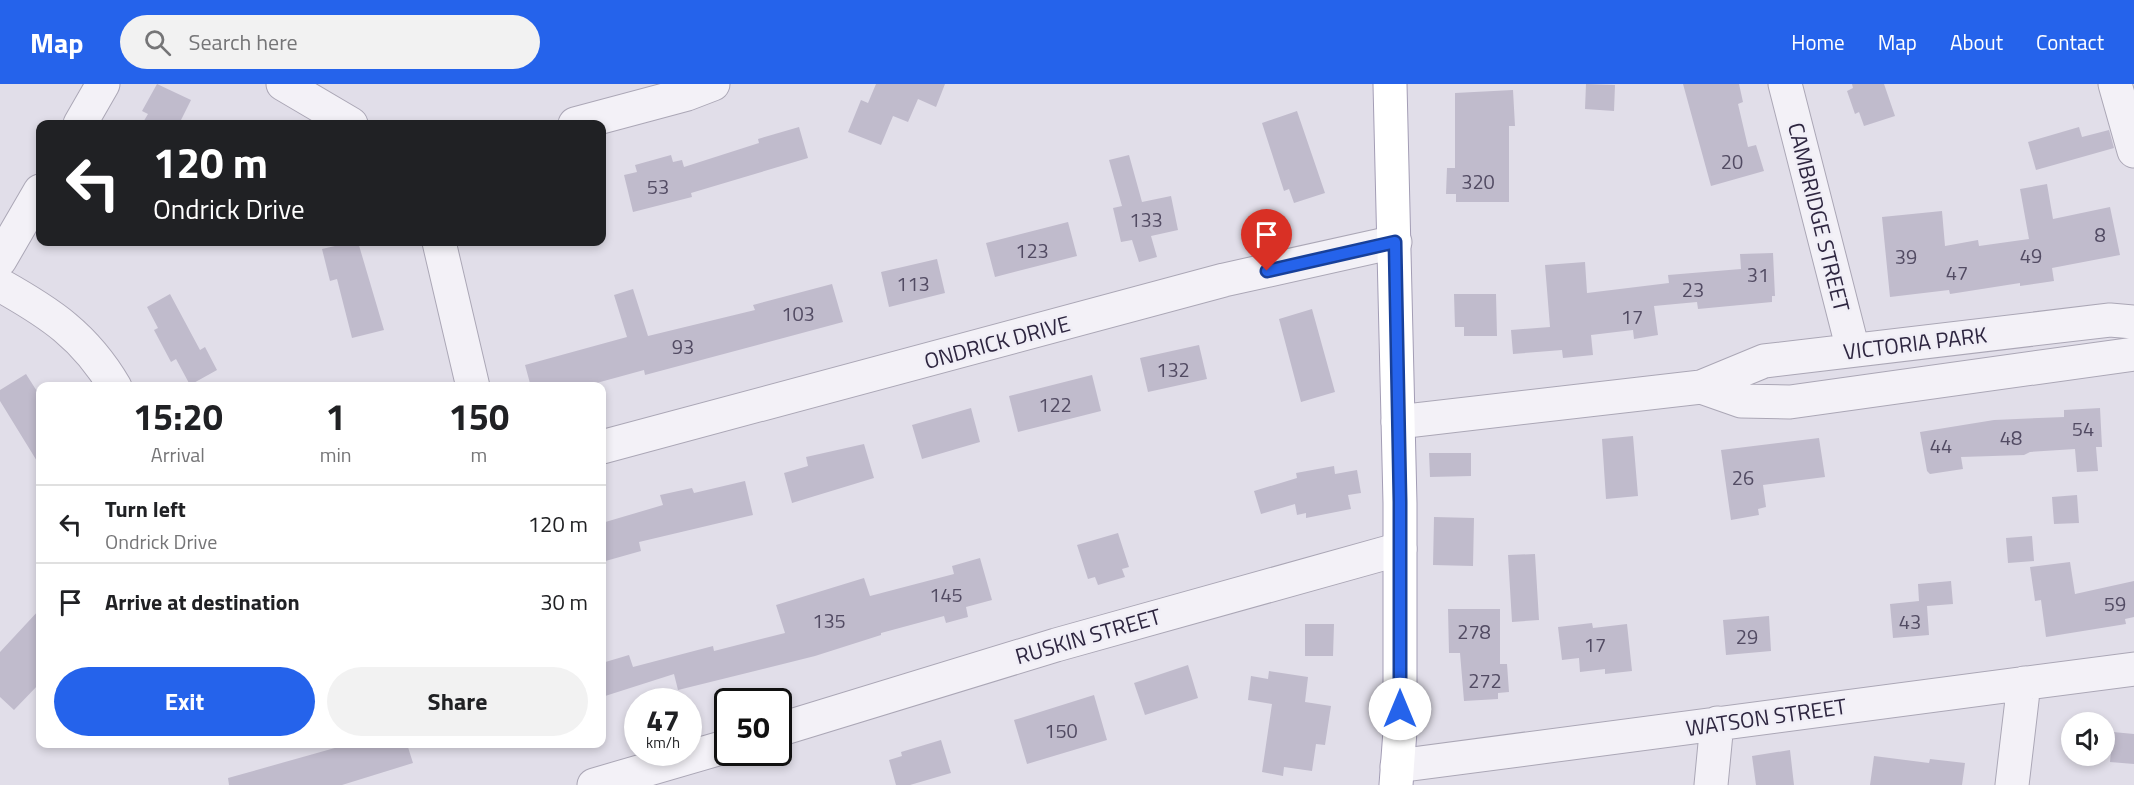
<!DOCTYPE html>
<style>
:root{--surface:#fff;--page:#f2f2f2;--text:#202124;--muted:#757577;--line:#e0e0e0;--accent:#2563eb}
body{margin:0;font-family:"Titillium Web",sans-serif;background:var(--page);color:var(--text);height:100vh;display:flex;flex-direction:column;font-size:22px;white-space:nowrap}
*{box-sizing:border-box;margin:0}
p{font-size:20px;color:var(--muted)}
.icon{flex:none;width:33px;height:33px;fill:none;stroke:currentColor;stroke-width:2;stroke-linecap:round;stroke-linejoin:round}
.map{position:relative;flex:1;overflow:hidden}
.panel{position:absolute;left:36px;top:298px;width:570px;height:366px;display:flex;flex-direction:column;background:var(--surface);border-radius:12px;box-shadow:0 3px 9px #0003}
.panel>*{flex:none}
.guide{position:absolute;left:36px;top:36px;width:570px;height:126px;border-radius:12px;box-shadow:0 3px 9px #0003;background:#202124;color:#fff;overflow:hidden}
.tools{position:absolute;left:2061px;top:628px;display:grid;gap:12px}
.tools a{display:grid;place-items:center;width:54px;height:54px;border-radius:50%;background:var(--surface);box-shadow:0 3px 9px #0003;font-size:30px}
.speed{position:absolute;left:624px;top:604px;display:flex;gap:12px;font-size:30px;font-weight:700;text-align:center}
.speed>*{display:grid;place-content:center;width:78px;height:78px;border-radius:50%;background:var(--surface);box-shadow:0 3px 9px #0003;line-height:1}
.speed small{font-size:15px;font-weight:400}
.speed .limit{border:3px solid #111;border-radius:9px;background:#fff;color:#111}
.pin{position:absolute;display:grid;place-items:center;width:51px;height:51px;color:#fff;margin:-62px -26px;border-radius:50% 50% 50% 0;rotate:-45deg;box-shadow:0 0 6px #0007}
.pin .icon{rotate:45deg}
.me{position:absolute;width:66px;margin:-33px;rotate:0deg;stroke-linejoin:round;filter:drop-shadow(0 0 4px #0008)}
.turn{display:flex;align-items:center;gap:21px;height:126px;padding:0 18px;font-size:27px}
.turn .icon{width:78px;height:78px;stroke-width:2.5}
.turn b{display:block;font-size:42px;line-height:51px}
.eta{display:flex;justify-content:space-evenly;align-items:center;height:102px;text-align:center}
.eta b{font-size:36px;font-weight:700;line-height:42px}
.action{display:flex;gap:12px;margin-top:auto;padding:12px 18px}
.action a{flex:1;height:69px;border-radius:36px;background:var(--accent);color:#fff;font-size:24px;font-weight:700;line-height:69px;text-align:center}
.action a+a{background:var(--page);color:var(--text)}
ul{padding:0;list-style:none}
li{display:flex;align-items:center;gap:18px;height:78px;padding:0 18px;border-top:2px solid var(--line)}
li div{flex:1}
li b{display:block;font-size:22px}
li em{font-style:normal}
header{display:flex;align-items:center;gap:36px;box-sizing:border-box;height:84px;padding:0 30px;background:var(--accent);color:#fff}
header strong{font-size:28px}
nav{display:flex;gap:33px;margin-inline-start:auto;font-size:21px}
.search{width:420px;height:54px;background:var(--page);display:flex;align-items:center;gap:15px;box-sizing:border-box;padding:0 21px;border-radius:33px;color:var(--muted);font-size:22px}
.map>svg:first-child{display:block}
.building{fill:#c0bbcc}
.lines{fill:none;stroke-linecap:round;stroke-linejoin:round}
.minor-casing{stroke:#aba7b6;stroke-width:35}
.major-casing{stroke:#a39db5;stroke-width:35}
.minor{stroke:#f3f1f7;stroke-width:33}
.major{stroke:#fff;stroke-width:33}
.route-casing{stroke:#184099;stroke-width:15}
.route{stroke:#2563eb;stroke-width:10}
.labels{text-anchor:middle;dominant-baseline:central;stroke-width:5;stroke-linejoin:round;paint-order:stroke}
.number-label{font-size:20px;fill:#524b63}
.street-label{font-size:22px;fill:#2e2640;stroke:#f0eef6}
</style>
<header>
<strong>Map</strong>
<div class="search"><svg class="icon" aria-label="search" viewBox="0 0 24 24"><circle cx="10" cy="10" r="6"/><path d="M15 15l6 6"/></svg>Search here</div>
<nav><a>Home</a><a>Map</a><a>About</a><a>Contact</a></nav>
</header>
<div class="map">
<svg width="2134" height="701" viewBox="0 0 2134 701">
<rect width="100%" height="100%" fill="#e1dee9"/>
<path class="building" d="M157 0 191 16 179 40H142L148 30 142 27Z
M876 0H945L936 23 918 15 908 38 893 32 881 61 848 48 861 16 868 19Z
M1586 0 1615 1 1614 27 1585 25Z
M1683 0H1739L1743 18 1738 20 1748 63 1756 61 1764 87 1711 102Z
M1852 0H1884L1895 32 1864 42 1859 28 1855 30 1847 7 1853 4Z
M1513 6 1515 42H1509V118H1456V110H1446L1447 84H1455V9Z
M1297 27 1325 109 1294 119 1289 105 1284 107 1262 39Z
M799 43 808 74 691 109 692 113 633 128 624 91 637 88 635 81 671 71 673 78 682 76 684 83 759 59 758 55Z
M2079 43 2082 53 2109 46 2114 64 2036 86 2028 58Z
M1129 71 1142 118 1171 112 1178 146 1151 152 1157 173 1139 178 1132 156 1121 158 1113 124 1122 122 1109 76Z
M2047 100 2053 135 2110 123 2120 171 2052 184 2054 197 2020 202V199L1950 210 1949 206 1890 213 1882 133 1942 127 1945 162 1978 156 1979 162 2029 155 2020 105Z
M1068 138 1077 172 995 193 986 159Z
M352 158H358L384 246 352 254 337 195 330 197 322 165Z
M1773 169 1775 212H1772V218L1698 225 1697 218 1654 222 1658 251 1634 255 1633 246 1591 251 1593 271 1563 274 1562 266 1513 270 1511 246 1550 243 1545 181 1585 178 1587 209 1669 199 1668 191 1741 185 1740 170Z
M937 175 945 209 889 223 881 188Z
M832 200 843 238 645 291 644 286 582 303H531L525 281 627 253 614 211 633 205 648 252 755 226 753 221Z
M170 210 200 266 205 263 217 286 190 301 176 275 171 278 154 246 158 244 147 223Z
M1454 210H1496L1497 252H1464V243H1455Z
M1312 225 1335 308 1301 318 1279 235Z
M1199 261 1207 295 1148 308 1140 274Z
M26 290 40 312V382L0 317V306Z
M1092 291 1101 327 1018 348 1009 312Z
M971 324 980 358 922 375 912 341Z
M2100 324 2102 363H2096L2098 387 2077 388 2075 365 2030 368 2024 371 1961 373 1963 385 1930 390 1927 387 1920 348 1994 336 2064 333V326Z
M1633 352 1638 412 1606 415 1602 355Z
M1819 354 1825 393 1763 401 1766 423 1758 425 1759 431 1731 436 1721 366Z
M864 360 874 394 792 419 784 389 808 382 806 373Z
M1429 369H1471V392L1430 393Z
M1334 382 1335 390 1357 386 1361 409 1348 411 1351 425 1306 434V429L1297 431 1295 420 1261 430 1254 407 1297 394 1296 389Z
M745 397 753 431 639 458 641 467 602 478V439L663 421 660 411 692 404 694 409Z
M2077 411 2079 439 2054 440 2052 413Z
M1434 433 1474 434 1473 482 1433 481Z
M1118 449 1129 483 1122 485 1125 493 1098 501 1095 493 1088 495 1077 461Z
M2032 452 2034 477 2008 479 2006 454Z
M1535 470 1539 536 1512 538 1508 471Z
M980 474 992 516 966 523 968 533 946 539 944 532 881 549V551L815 572 678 606 674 590 602 613V579L629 571 633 583 713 562 714 567 785 549 776 521 864 494 870 512 954 490 952 482Z
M2070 478 2075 510 2134 497V533L2125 535 2126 540 2046 553 2041 516 2035 517 2030 483Z
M1951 497 1953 520 1927 522 1929 551 1893 554 1890 520 1919 517 1918 500Z
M40 525V599L14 626 0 613V568Z
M1448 525H1500V580H1507L1509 608 1498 609V615L1464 617 1460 569H1449Z
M1769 532 1771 567 1726 571 1723 536Z
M1592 539 1593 544 1627 540 1632 587 1605 590V585L1580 588 1579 574 1562 576 1558 543Z
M1305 540H1334L1333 572H1305Z
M1188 581 1198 614 1145 631 1134 599Z
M1269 587 1308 593 1305 618 1331 622 1325 661 1316 660 1312 687 1284 683 1283 692 1262 688 1272 620 1248 616 1251 592 1268 595Z
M1094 611 1107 656 1027 680 1014 636Z
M2113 648 2134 650V680L2110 678Z
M941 656 951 689 910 701H896L889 676 902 672 901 668Z
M349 660H407L413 679 342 701H229L228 694Z
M1790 666 1794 701H1756L1752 672Z
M1874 672 1929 679 1930 675 1965 679 1962 701H1870Z"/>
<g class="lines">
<defs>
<path id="minor" d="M283 0 351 40
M1785 0 1853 266
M2115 0 2134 67
M80 40 103 0
M575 40 687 10 713 0
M439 158 473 303
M0 176 40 107
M0 201C50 229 85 252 115 303
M1701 303 1741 317 1790 318 2134 270
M1398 338 1701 303 1764 277 2110 236 2134 238
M602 363 1224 196 1395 158
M778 646 1056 561 1400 465
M1397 682 2134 585
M594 701 728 662
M1711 701 1717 639
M2012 701 2024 599"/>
<path id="major" d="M1390 0 1400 419V647L1396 701"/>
</defs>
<use href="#minor" class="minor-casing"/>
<use href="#major" class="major-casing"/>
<use href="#minor" class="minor"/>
<use href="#major" class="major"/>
</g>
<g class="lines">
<defs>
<path id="route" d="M1267 187 1395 158 1400 418V625"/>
</defs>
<use href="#route" class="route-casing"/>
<use href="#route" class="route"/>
</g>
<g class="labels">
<g class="number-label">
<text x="1732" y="77">20</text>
<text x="1478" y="97">320</text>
<text x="658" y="102">53</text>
<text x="1146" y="135">133</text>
<text x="2100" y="150">8</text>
<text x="1032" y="166">123</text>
<text x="2031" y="171">49</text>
<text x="1906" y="172">39</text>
<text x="1957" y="188">47</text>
<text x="1758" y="190">31</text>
<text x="913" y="199">113</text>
<text x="1693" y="205">23</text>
<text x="798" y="229">103</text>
<text x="1632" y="232">17</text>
<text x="683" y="262">93</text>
<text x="1173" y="285">132</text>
<text x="1055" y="320">122</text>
<text x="2083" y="344">54</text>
<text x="2011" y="353">48</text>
<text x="1941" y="361">44</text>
<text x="1743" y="393">26</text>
<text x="946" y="510">145</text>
<text x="2115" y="519">59</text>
<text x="829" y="536">135</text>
<text x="1910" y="537">43</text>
<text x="1474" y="547">278</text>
<text x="1747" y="552">29</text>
<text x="1595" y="560">17</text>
<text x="1485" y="596">272</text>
<text x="1061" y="646">150</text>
</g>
<g class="street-label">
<text transform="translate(1819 133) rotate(76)">CAMBRIDGE STREET</text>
<text transform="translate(997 258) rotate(-15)">ONDRICK DRIVE</text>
<text transform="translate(1915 259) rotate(-7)">VICTORIA PARK</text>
<text transform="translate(1088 552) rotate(-16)">RUSKIN STREET</text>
<text transform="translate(1766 633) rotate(-8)">WATSON STREET</text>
</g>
</g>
</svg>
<div class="tools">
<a><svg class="icon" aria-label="sound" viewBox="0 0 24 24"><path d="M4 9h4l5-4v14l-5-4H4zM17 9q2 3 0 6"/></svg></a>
</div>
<div class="speed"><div>47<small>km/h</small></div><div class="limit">50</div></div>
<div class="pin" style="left:1267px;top:187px;background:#d93025"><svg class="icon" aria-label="arrive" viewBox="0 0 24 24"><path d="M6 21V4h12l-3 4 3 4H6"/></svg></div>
<svg class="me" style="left:1400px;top:625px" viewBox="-20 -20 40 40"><circle r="19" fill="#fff"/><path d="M0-13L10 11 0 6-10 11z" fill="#2563eb"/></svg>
<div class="guide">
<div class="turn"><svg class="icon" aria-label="left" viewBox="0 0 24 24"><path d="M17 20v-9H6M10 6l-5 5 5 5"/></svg><div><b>120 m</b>Ondrick Drive</div></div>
</div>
<section class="panel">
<div class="eta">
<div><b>15:20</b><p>Arrival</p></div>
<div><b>1</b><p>min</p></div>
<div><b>150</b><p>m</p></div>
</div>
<ul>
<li><svg class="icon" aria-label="left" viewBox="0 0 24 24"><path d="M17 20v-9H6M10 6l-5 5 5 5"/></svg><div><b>Turn left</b><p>Ondrick Drive</p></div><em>120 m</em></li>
<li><svg class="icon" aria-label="arrive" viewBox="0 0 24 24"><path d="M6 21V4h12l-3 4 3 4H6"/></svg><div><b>Arrive at destination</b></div><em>30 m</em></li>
</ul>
<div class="action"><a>Exit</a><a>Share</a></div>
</section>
</div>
